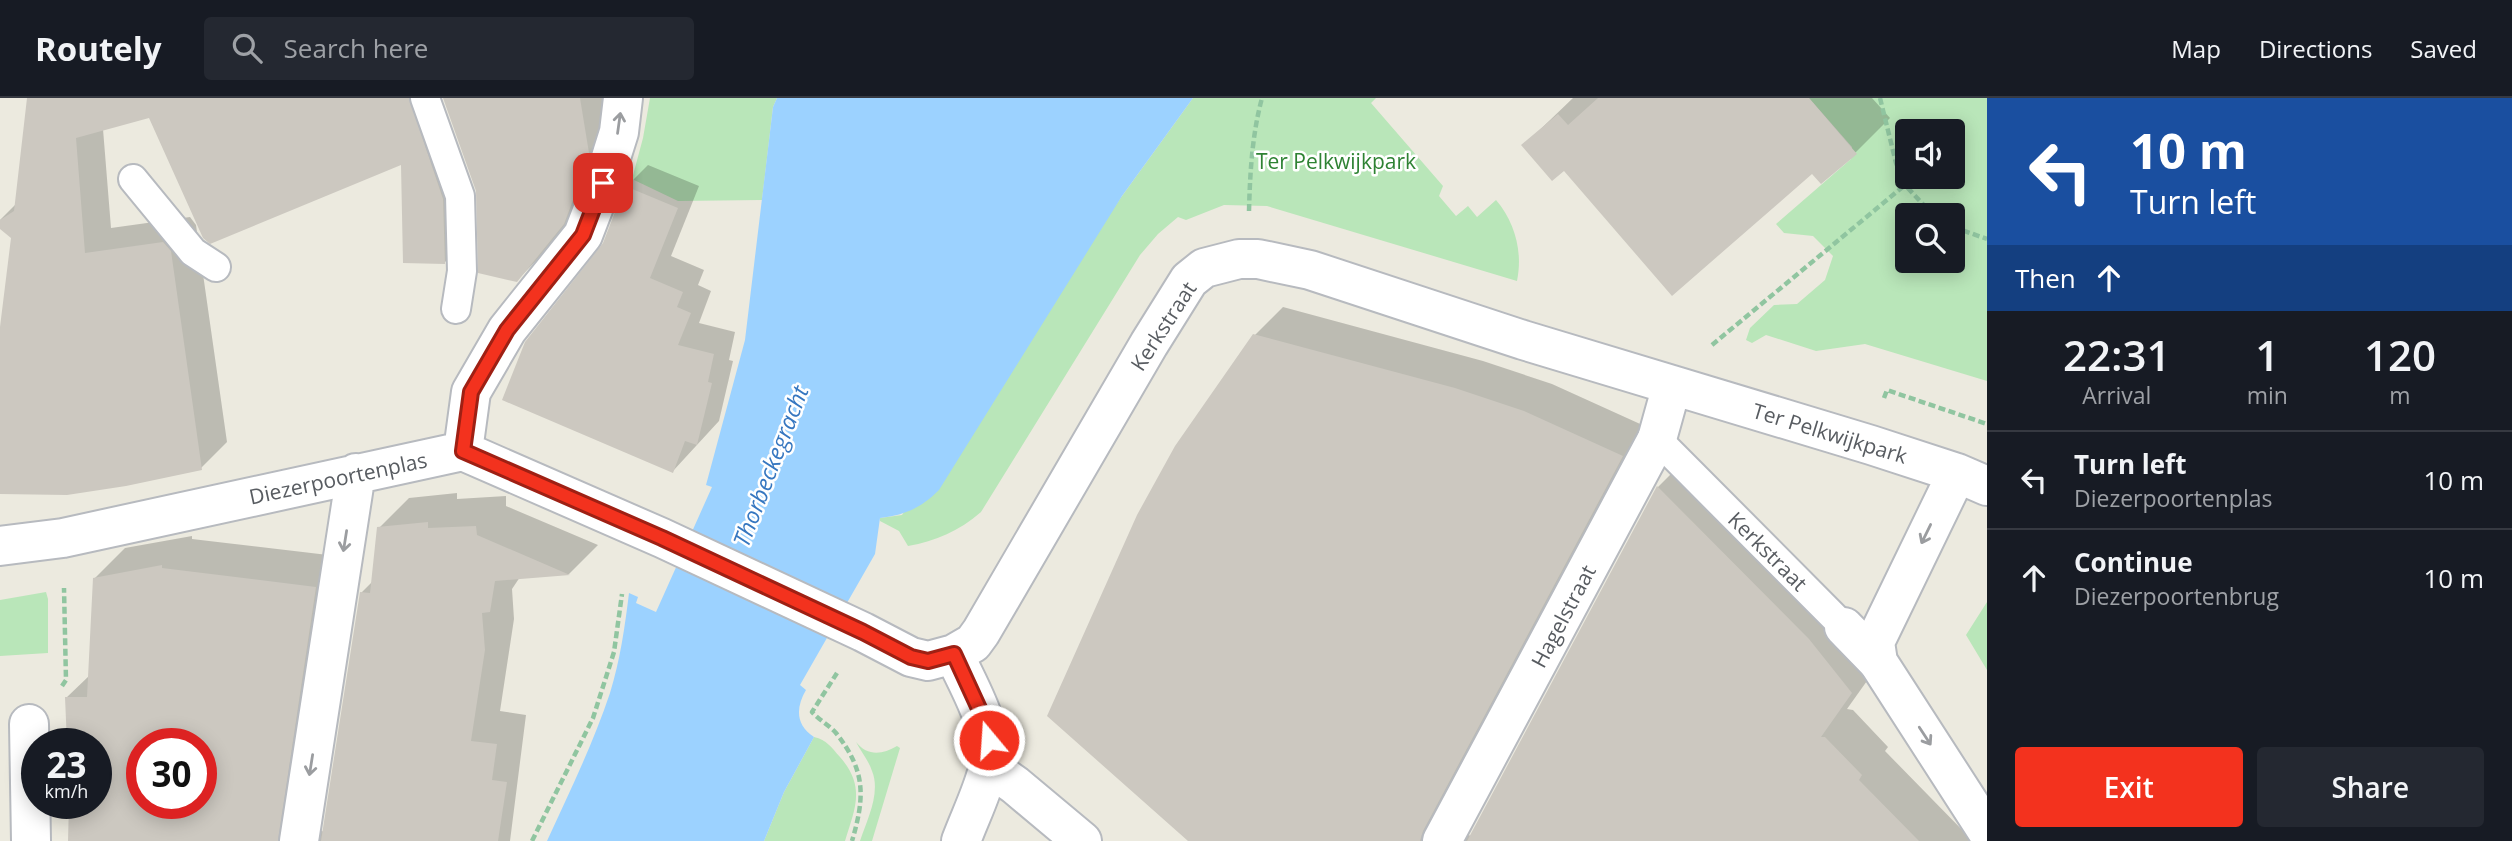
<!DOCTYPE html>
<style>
:root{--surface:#171b24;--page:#242831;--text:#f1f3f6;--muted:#9ea1a6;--line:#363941;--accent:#f3321e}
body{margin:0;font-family:"Open Sans",sans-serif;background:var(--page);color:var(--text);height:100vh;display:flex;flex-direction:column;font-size:26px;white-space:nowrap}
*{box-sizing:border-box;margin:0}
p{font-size:23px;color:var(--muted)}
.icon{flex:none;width:38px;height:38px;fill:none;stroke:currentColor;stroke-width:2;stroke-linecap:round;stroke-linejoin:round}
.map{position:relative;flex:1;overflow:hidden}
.details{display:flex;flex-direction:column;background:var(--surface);width:525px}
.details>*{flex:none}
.guide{background:#1a4fa0;color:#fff;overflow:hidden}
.buttons{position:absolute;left:1895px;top:21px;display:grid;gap:14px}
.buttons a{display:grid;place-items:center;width:70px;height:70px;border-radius:7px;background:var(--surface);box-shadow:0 4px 18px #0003;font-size:35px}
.speed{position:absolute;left:21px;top:630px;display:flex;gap:14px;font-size:35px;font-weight:700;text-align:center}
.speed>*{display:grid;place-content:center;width:91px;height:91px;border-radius:50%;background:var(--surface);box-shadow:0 4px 18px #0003;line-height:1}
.speed small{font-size:18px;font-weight:400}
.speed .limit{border:10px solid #d22;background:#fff;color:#111}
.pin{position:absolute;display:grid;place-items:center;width:60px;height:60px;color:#fff;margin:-30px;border-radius:14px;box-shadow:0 4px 10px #0006}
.me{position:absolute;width:77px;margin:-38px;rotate:342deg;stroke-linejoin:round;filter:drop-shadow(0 0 5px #0008)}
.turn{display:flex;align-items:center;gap:24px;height:147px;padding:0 28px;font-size:32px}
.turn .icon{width:91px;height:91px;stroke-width:2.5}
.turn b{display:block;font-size:49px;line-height:60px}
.then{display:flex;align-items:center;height:66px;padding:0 28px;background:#0003;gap:14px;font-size:26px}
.eta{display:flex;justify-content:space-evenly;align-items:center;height:119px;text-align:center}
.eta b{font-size:42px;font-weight:600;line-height:49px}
.primary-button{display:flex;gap:14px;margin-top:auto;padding:14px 28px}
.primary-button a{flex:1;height:80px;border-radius:7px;background:var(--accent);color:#fff;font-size:28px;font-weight:600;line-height:80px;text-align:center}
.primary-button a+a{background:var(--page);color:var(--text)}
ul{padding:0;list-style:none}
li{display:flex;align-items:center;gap:21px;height:98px;padding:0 28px;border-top:2px solid var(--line)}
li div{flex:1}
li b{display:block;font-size:26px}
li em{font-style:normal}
header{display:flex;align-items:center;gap:42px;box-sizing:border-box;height:98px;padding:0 35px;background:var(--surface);border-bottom:2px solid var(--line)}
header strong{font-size:33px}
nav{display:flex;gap:38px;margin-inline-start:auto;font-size:24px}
.search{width:490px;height:63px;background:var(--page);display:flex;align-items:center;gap:18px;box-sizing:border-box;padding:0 24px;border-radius:7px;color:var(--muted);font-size:26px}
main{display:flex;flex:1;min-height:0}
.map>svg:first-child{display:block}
.green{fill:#b9e6b9;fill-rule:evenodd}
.water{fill:#9cd2ff}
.shadow{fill:#0003;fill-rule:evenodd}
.building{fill:#ccc8c0;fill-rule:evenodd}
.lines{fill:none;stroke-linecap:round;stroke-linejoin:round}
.service-casing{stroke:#b7babf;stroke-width:32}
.pedestrian-casing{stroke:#b7babf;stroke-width:42}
.minor-casing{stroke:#b7babf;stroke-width:42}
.path{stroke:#90c5a0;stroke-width:4.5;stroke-dasharray:7 3.5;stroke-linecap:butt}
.service{stroke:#fff;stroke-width:28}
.pedestrian{stroke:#fff;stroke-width:38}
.minor{stroke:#fff;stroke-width:38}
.oneway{stroke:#9b9da0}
.route-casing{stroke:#9e2014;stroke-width:18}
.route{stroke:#f3321e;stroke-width:12}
.labels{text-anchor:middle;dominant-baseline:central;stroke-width:5;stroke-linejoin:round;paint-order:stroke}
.park-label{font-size:21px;fill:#2e8233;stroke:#fff}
.street-label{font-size:21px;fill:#585c61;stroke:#fff}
.water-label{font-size:23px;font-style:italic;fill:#3677c0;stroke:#fff}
</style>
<header>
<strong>Routely</strong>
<div class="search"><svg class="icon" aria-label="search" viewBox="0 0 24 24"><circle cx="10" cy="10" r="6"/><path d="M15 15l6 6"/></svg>Search here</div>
<nav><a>Map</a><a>Directions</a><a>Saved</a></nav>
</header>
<main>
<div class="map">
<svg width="1987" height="743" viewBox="0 0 1987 743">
<rect width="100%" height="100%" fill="#eceadf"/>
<path class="green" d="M650 0H777L773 9 762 102 678 103 632 81 643 40Z
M1193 0H1376L1371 5 1443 88 1439 98 1456 118 1468 108 1477 119 1496 102C1515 124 1523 154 1517 183L1267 108 1224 107 1186 122 1178 119 1158 136 1140 157 981 414C959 433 936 443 908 448L899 433 880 423V420L902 417 1122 98Z
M1809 0H1987V283L1865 246 1816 253 1766 237 1752 245 1746 242 1750 230 1774 207 1797 206 1825 182 1833 158 1813 138 1784 135 1776 126 1851 61 1852 49ZM1908 33H1953V79H1908ZM1908 117H1953V163H1908Z
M46 494 48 501V555L0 558V502Z
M1987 504V572L1966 537Z
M814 639C827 642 831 649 840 659 866 689 855 710 845 743H764L784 694Z
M856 644C867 658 882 657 897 648L900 650 872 743H860C867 722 881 695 872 673 869 663 861 654 856 644Z"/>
<path class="water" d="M777 0H1193L1122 98 939 392C921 410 905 417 880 420L875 456 800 587 806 592C796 609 795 627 814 639L784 694 764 743H547C569 695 593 646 610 595 620 563 625 528 629 495L638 499 636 505 656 514 712 389 706 387 745 242 773 9Z"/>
<path class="shadow" d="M29 0H437L467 142 444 165 402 64 148 14 103 31 111 130 190 119 196 127 227 344 201 370 0 394V253L13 140 0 129V122L16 106Z
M445 0H605L611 32 585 102 539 160 517 182 478 92Z
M1573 0H1872L1890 20 1856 54 1821 84 1813 74 1564 70 1523 48Z
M648 67 699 88 671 158 704 172 698 187 711 193 699 225 735 234 729 262 733 263 719 323 673 373 602 151 626 89Z
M1283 209 1483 263 1552 286 1649 330 1459 735 1472 738 1658 389 1685 362 1879 566 1847 611 1853 612 1888 649 1885 653 1973 743H1246L1255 237Z
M457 395V401L506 398V408L598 447 569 476 520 479 512 491 514 521 500 613 526 617 510 743H70L96 705V646L66 600 90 577 95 480 125 450 192 438V441L345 459 315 730 324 734 361 495 373 483 379 430 409 400ZM142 646H201V705H142Z"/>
<path class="building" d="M27 0H409L443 101 445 166 403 165 401 67 210 146 203 140 149 20 76 40 85 155 163 144 171 153 202 372 126 388 67 397 0 396V229L11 140 0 131V122L14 113Z
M443 0H580L589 55 582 78 564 126 517 184 478 175 476 93Z
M1598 0H1809L1857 56 1821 86 1812 76 1672 198 1564 73 1552 83 1521 47 1558 16 1568 27Z
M625 88 678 110 650 180 683 194 677 209 691 215 678 247 714 256 708 284 712 285 697 347 685 343 673 375 502 302 525 244 603 145Z
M1253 236 1455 290 1524 313 1623 358 1423 733 1420 743H1188L1047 618 1137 417 1175 348Z
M1657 388 1809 541 1852 595 1821 639H1825L1862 677 1859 682 1919 743H1467Z
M428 424V430L476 428 477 437 570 477 495 483 490 514 482 515 485 552 471 643 497 646 492 682 507 684 498 743H321L360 494 370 495 377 429Z
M162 467V470L316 489 278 743H68L69 705H96V646H67L65 599H87L93 480ZM142 646H201V705H142Z"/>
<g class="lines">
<defs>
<path id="service" d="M425 0 460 98 462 173 456 211
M133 81 193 154 216 169
M1657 341 1844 529"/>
<path id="pedestrian" d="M1844 529 1878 564
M989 669 1015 687 1082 743
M1442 743 1657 341"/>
<path id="minor" d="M1657 341 1672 287
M463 353 471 294 507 232 583 137 603 85 619 34 623 0
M1957 375 1875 544 1878 564 1987 733
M0 448 63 440 463 353 662 440 863 534 911 559 928 563 954 556 973 545 981 534 1149 246 1189 182 1204 170 1239 161H1258L1310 172 1523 242 1871 347 1957 375 1987 388
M954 556C969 590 997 633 988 671 982 695 970 719 961 743
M29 626 31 743
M299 743 356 375"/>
</defs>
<use href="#service" class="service-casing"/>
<use href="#pedestrian" class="pedestrian-casing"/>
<use href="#minor" class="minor-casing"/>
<path class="path" d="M1880 0 1896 65 1905 87 1933 117
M1249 113C1250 75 1252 37 1262 0
M1953 129 1987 141
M1712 247 1905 87
M1884 300 1887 292 1987 326
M837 575 812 614C819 622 829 627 836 635 866 673 865 699 852 743
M62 588 66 582 64 490
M532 743 593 620 614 554 622 496"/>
<use href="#service" class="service"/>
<use href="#pedestrian" class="pedestrian"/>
<use href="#minor" class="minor"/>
</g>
<defs><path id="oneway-shaft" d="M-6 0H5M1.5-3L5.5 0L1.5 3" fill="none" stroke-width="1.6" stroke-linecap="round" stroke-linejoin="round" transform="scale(1.75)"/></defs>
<g class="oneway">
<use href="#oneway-shaft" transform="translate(619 25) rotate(-82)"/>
<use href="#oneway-shaft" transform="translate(1926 436) rotate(116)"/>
<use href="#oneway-shaft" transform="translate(345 443) rotate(99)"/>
<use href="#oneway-shaft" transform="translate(1925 638) rotate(57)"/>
<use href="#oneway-shaft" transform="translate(311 667) rotate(99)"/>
</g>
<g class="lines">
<defs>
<path id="route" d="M603 85 583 137 507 232 471 294 463 353 662 440 863 534 911 559 928 563 954 556 982 617 989 642"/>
</defs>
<use href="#route" class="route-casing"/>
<use href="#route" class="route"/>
</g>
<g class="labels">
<g class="park-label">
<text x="1336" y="63">Ter Pelkwijkpark</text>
</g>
<g class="street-label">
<text transform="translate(1163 228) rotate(-57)">Kerkstraat</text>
<text transform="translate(1830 335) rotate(17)">Ter Pelkwijkpark</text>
<text transform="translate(338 380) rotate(-12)">Diezerpoortenplas</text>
<text transform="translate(1768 453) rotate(45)">Kerkstraat</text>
<text transform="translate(1563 518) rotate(-62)">Hagelstraat</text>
</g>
<g class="water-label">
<text transform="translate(770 368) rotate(-69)">Thorbeckegracht</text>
</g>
</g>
</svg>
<div class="buttons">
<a><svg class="icon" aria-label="sound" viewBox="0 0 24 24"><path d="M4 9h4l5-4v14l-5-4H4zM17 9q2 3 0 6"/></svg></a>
<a><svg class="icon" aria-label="search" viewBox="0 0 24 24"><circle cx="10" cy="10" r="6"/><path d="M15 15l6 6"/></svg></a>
</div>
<div class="speed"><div>23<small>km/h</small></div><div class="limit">30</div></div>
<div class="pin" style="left:603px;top:85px;background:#d93025"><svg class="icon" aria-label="arrive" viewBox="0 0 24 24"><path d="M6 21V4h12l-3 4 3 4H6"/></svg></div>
<svg class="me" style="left:989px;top:642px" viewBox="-20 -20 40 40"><circle r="17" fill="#f3321e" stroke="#fff" stroke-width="3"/><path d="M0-11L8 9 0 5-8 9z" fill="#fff"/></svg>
</div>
<section class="details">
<div class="guide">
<div class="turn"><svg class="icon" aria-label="left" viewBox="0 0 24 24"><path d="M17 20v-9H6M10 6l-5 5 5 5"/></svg><div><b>10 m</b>Turn left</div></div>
<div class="then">Then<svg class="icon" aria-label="ahead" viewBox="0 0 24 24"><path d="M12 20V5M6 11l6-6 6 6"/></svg></div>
</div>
<div class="eta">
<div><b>22:31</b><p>Arrival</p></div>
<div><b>1</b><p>min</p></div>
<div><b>120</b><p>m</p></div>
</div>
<ul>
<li><svg class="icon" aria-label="left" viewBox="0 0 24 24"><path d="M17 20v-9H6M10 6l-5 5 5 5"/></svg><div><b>Turn left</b><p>Diezerpoortenplas</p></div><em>10 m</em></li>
<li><svg class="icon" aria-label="ahead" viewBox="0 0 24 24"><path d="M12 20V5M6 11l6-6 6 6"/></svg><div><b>Continue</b><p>Diezerpoortenbrug</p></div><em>10 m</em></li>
</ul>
<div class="primary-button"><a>Exit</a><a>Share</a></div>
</section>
</main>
